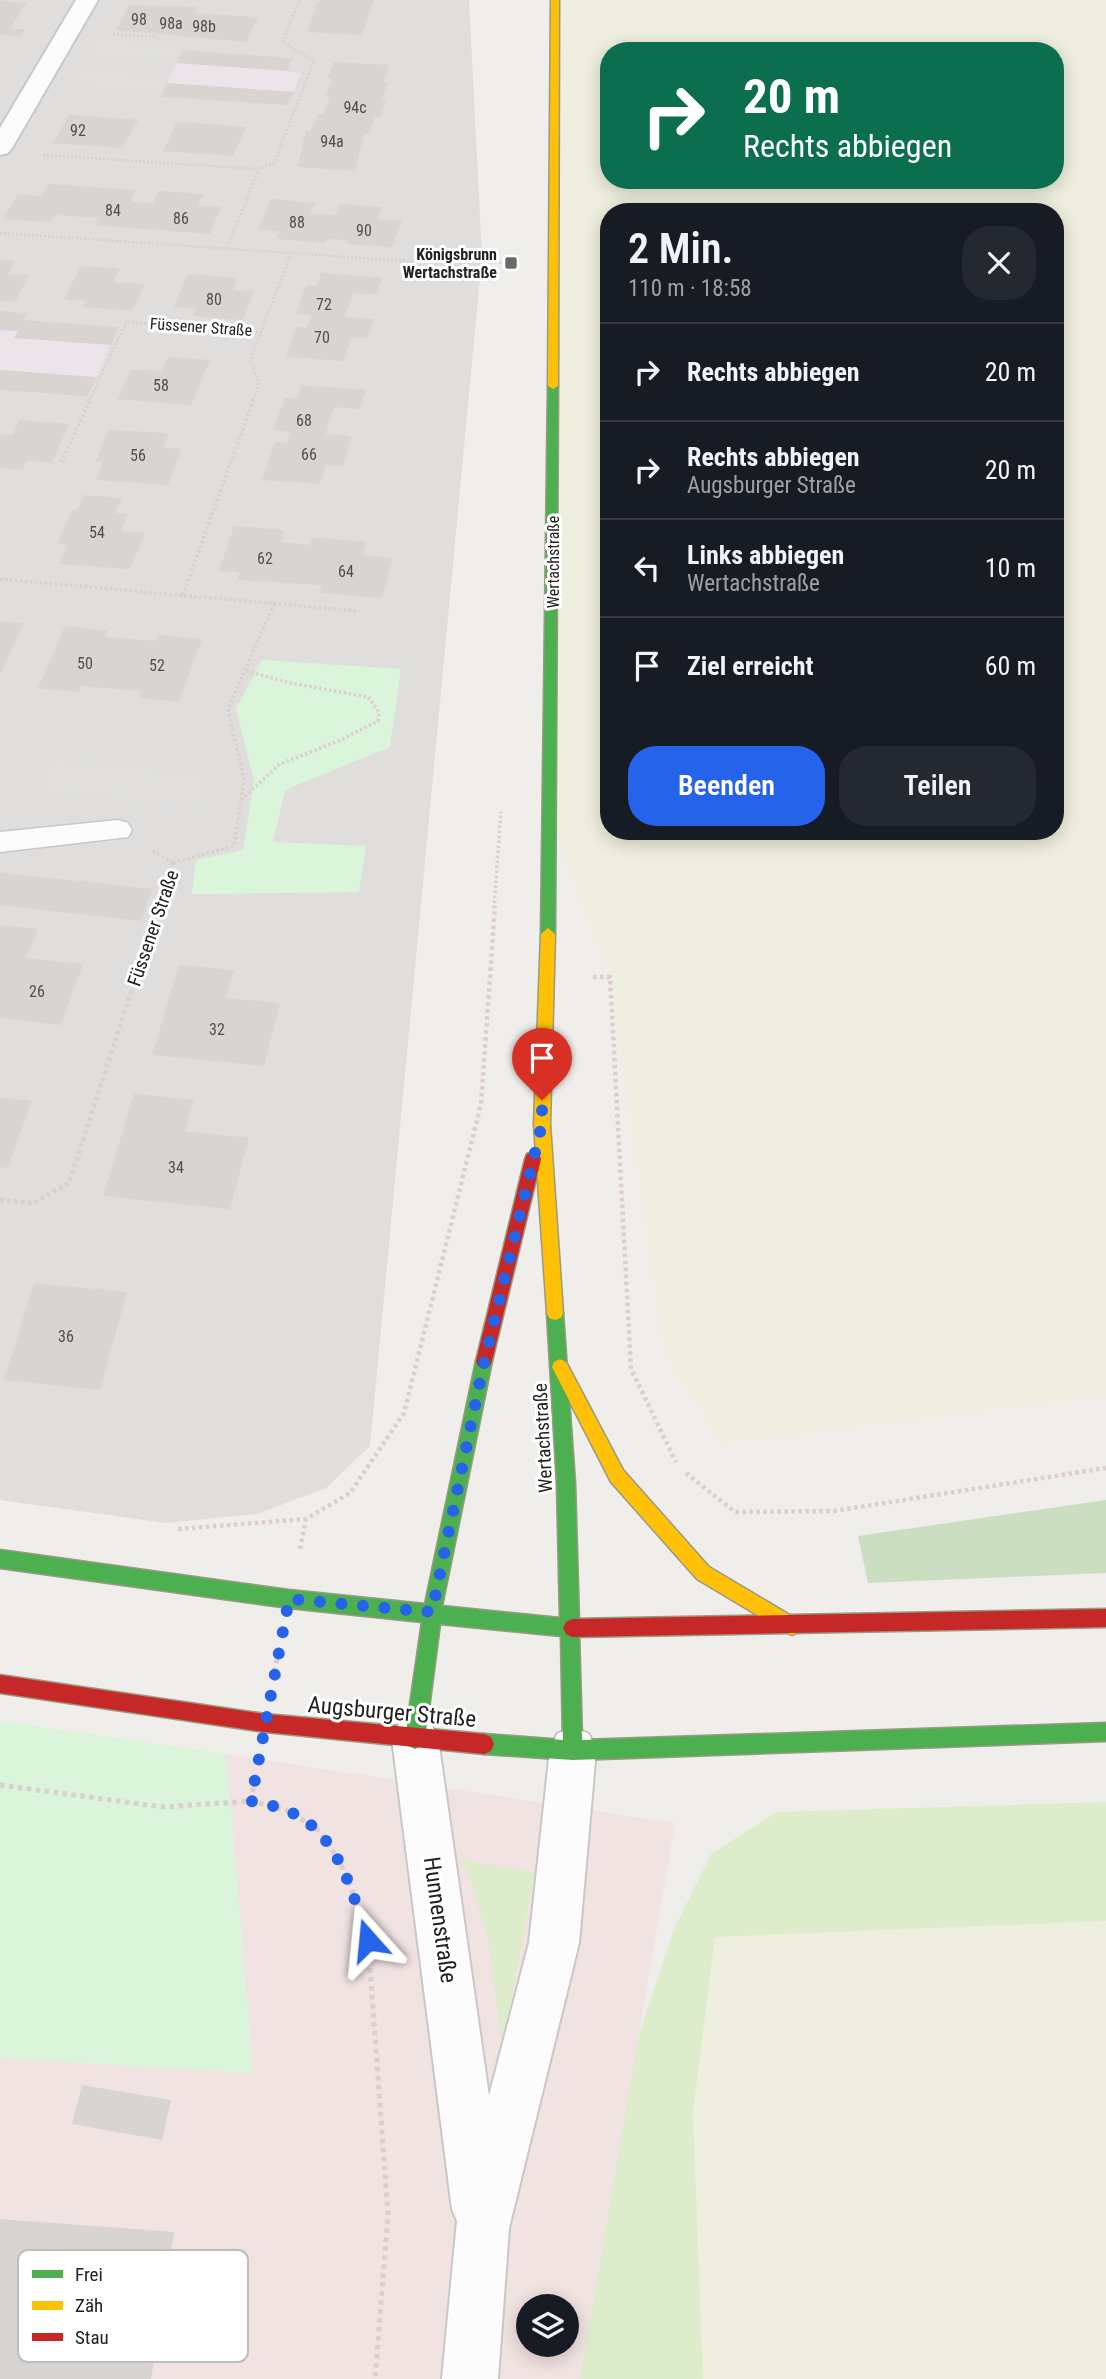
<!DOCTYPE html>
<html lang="de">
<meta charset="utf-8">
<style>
:root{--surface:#171b24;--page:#242831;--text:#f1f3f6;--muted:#9ea1a6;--line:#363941;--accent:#2563eb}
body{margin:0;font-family:"Roboto Condensed",sans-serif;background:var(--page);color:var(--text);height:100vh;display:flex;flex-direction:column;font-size:26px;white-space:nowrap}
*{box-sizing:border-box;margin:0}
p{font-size:23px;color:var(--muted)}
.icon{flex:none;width:38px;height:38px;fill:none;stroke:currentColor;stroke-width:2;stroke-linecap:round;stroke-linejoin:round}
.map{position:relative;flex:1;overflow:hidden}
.details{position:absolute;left:600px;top:203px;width:464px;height:637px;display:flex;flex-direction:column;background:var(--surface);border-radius:28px;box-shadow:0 4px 18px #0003}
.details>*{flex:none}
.hud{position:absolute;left:600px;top:42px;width:464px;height:147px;border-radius:28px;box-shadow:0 4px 18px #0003;background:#0b6e4f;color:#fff;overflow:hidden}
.buttons{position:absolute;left:516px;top:2294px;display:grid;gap:14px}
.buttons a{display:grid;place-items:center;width:63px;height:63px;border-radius:50%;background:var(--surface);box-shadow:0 4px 18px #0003;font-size:35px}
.pin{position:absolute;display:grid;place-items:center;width:60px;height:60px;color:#fff;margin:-72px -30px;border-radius:50% 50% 50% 0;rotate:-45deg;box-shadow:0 0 7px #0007}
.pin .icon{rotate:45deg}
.me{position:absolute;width:77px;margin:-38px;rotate:342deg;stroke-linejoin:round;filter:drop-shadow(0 0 5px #0008)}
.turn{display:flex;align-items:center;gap:24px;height:147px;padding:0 28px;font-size:32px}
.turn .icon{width:91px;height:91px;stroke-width:2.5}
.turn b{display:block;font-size:49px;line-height:60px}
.round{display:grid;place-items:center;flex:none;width:74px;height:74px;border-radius:28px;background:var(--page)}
.head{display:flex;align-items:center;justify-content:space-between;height:119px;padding:0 28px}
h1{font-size:42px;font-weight:600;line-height:52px}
.action{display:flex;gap:14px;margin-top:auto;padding:14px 28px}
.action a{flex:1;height:80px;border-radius:28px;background:var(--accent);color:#fff;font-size:28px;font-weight:600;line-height:80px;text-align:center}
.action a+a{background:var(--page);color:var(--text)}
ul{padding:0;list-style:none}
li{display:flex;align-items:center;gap:21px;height:98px;padding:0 28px;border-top:2px solid var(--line)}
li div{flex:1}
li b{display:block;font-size:26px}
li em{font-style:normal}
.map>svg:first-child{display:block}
.residential{fill:#dfdedc}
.commercial{fill:#f1e3e1;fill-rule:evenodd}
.industrial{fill:#ede4e9}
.farmland{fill:#efefdf;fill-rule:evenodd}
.grass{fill:#ddeccb}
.forest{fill:#cbdec1}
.park{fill:#daf5da}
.parking{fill:#e0dfde}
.building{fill:#d7d4d2}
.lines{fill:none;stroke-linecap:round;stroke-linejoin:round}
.lane-casing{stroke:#c9c8c7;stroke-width:3}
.street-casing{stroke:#c9c8c7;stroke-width:4}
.fast-casing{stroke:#999a82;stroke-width:3}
.slow-casing{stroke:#999a82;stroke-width:3}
.jam-casing{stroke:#999a82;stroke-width:3}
.path-far3{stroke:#dccecd;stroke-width:2.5;stroke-dasharray:2 2;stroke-linecap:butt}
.path-far2{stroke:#dccecd;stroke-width:3.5;stroke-dasharray:2.5 2.5;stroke-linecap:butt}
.path-far1{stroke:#dccecd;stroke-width:4.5;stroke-dasharray:3.5 3.5;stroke-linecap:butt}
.path{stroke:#dccecd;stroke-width:5;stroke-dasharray:4.5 4.5;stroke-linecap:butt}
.lane{fill:#fdfcfc;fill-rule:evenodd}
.street{fill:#fdfcfc;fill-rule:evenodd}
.fast{fill:#4caf50;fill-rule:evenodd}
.slow{fill:#ffc107;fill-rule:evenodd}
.jam{fill:#c62828;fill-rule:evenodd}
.route{stroke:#2563eb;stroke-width:12;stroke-dasharray:0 21.6}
.poi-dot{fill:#6a6968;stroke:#fff;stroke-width:2.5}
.labels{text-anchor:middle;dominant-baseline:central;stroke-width:6;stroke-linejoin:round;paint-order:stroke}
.number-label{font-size:16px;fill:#4f4e4e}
.far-poi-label{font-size:16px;font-weight:bold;fill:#222;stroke:#fff;text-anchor:end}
.far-street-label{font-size:16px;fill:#222;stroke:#fff}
.street-label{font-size:19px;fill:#222;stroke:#fff}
.near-street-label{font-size:23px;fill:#222;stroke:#fff}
.key{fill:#fff;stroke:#bdbdbd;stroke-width:2}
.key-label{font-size:19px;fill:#222}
</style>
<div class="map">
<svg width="1106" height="2379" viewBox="0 0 1106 2379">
<rect width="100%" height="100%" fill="#f0eeeb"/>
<path class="residential" d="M0 0H469L482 256 370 1446 326 1488 257 1514 166 1523 0 1500Z"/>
<path class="commercial" d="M226 1754 675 1823 580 2379H0V2058L253 2073ZM528 2306H567V2345H528Z"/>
<path class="industrial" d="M183 50 293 58 287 72 301 73 288 105 160 97Z
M0 311 28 313 25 320 119 327 87 397 0 390Z"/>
<path class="farmland" d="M555 0H1106V1395L722 1444 664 1353 610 977 551 826ZM609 51H1055V180H609ZM609 212H1055V831H609Z
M1106 1921V2379H703L693 2113 715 1936Z"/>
<path class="grass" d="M1106 1802V1921L715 1937 693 2113 703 2379H580L638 2038 674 1929 711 1854 777 1812Z
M464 1860 535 1872 502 2047 488 1938Z"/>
<path class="forest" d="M1106 1500V1573L868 1583 858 1536Z"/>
<path class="park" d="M262 660 401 669 390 747 285 790 273 842 366 846 359 892 192 894 196 860 243 850 254 780 236 709Z
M0 1721 226 1754 253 2073 0 2058Z"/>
<path class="parking" d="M94 40 185 47 178 59 86 53Z
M78 71 170 78 163 91 70 84Z
M53 761 207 776 198 806 41 791Z"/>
<path class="building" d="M322 0H374L362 35 308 32 317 3Z
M0 1 26 3 10 29H25L21 36 0 35Z
M129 5 197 7 194 13 258 17 246 42 116 30Z
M183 50 210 52 293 58 287 71 176 63Z
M334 62 389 65 384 82H388L382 100H386L380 118 375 117 369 135 364 134 355 171 297 167 306 131H311L318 114H323L330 97 326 96 332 79H327Z
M167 83 210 86 294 92 288 105 160 97Z
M69 115 103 117 138 120 122 148 53 143Z
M177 122 212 124 246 127 233 156 163 151Z
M48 184 136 190 130 202 153 203 159 191 204 194 198 206 221 207 210 234 94 225 98 218 54 215 50 222 3 219 18 194 42 196Z
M271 199 315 203 310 214 335 215 340 204 382 207 378 219 402 221 392 247 347 244 348 240 326 239 325 243 276 239 280 231 258 229Z
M0 260 15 261 8 274 29 275 15 302 0 301Z
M81 266 120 269 113 282 145 284 132 311 82 307 86 301 64 299Z
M321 273 382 278 377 295 353 293 345 317 374 319 368 338 351 337 344 361 286 357 296 327 307 328 311 315 296 314 306 285 317 286Z
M188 274 237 278 233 290 254 291 243 320 193 316 196 308 174 307Z
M0 311 28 313 24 320 119 327 111 345 14 338 18 331 0 330Z
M168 357 210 360 191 405 117 399 131 369 162 371Z
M0 370 80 376 97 377 87 397 54 394 0 390Z
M301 385 366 390 360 409 334 407 326 434 352 436 343 466 326 465 320 484 262 480 275 442 287 443 290 432 273 430 285 398 297 399Z
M19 420 69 424 52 463 26 461 23 470 0 468V434L13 435Z
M108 430 169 433 164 448 181 449 168 485 96 480 103 462H95Z
M84 495 122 498 115 513 128 514 121 531 145 533 130 569 59 564 67 545 57 544 72 510 77 511Z
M234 526 284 530 281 542 310 545 313 537 367 542 363 555 393 558 382 598 320 593 322 585 237 580 240 572 219 571Z
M0 621 24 623 0 675Z
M65 626 108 631 105 637 156 641 159 635 202 639 179 702 139 698 141 691 81 686 79 692 38 688Z
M0 873 90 882 152 889 141 921 0 905Z
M0 925 38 929 26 958 83 964 61 1025 0 1018Z
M179 965 234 970 226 998 280 1003 264 1066 152 1055Z
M134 1094 194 1100 185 1131 249 1138 230 1209 103 1196Z
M0 1097 32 1101 8 1168 0 1167Z
M34 1283 127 1292 100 1390 4 1380Z
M82 2085 171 2100 162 2140 72 2124Z
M0 2219 174 2232 151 2379H0Z"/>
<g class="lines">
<defs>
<path id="lane" d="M118 820 128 823 132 830 128 837 0 852V832Z"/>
<path id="street" d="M76 0H98L12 148 8 153 0 155V128Z
M415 1716 431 1723 438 1739 489 2096 529 1943 550 1750 557 1734 573 1727 589 1734 596 1750 579 1943 509 2228 498 2379H442L457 2221 452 2209 392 1739 399 1723Z"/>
<path id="fast" d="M553 383 558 386 555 934 548 940 541 934 548 386Z
M555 1306 561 1308 563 1313 575 1483 579 1622 581 1628 579 1633 582 1740 1106 1723V1741L573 1760 484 1754 477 1751 474 1744 477 1737 484 1734 563 1740 561 1636 440 1624 425 1739 422 1746 415 1749 408 1746 405 1739 422 1622 289 1608 0 1568V1550L289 1590 425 1604 476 1361 478 1356 484 1353 490 1356 492 1361 442 1606 560 1618 557 1483 547 1313 549 1308Z"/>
<path id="slow" d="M551 0H559L558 386 553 389 548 386Z
M548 928 555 934 550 1124 563 1313 561 1318 555 1320 549 1318 547 1313 534 1124 541 934Z
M560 1359 566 1362 623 1470 709 1567 798 1620 801 1626 798 1632 792 1635 786 1632 697 1579 611 1482 552 1367 554 1362Z"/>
<path id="jam" d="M533 1152 539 1154 541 1159 492 1361 490 1366 484 1369 478 1366 476 1361 525 1159 527 1154Z
M1106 1609V1627L572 1637 566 1634 563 1628 566 1622 572 1619Z
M0 1675 265 1714 484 1734 491 1737 494 1744 491 1751 484 1754 265 1732 0 1693Z"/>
</defs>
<use href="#lane" class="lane-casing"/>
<use href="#street" class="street-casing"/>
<use href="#fast" class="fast-casing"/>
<use href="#slow" class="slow-casing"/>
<use href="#jam" class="jam-casing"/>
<path class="path-far3" d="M113 34 158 37
M43 155 259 169
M0 233 420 262 511 263
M227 248 259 169 274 163 314 61 282 42 300 0
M90 400 126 322 262 332
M253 400 259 383 250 360 291 254"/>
<path class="path-far2" d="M61 462 91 398
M0 579 357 611
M183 595 254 398
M241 800 280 764 341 740 378 721 379 712 368 697 291 683 246 671
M153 851 173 863
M173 863 234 846 244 780 228 709 274 604
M158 908 173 863
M494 908 501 812"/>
<path class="path-far1" d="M593 977H610L631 1369 676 1462
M0 1200 33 1203 69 1183 159 906
M686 1473 735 1512 834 1511 1106 1468
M178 1529 306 1519 350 1493 404 1413 481 1104 495 906
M300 1549 306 1519"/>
<path class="path" d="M274 1672 279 1650
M0 1785 163 1807 251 1801 289 1811 321 1832 347 1875 368 1940 388 2215 375 2379
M251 1801 256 1774"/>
<use href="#lane" class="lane"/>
<use href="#street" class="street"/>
<use href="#fast" class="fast"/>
<use href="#slow" class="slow"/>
<use href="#jam" class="jam"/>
</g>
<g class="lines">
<path class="route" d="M368 1940C352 1893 339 1832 288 1811 277 1806 263 1804 251 1801L289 1599 432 1612 483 1367 542 1124V1100"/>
</g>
<rect class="poi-dot" x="504" y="256" width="14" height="14" rx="3.5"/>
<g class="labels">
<g class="number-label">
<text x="139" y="19">98</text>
<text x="171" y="23">98a</text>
<text x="204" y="26">98b</text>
<text x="355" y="107">94c</text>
<text x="78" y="130">92</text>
<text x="332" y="141">94a</text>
<text x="113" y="210">84</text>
<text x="181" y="218">86</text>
<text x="297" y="222">88</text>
<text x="364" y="230">90</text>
<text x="214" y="299">80</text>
<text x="324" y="304">72</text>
<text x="322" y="337">70</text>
<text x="161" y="385">58</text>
<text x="304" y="420">68</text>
<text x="309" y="454">66</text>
<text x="138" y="455">56</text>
<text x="97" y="532">54</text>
<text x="265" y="558">62</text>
<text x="346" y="571">64</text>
<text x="85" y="663">50</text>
<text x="157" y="665">52</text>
<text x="37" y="991">26</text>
<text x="217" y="1029">32</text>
<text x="176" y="1167">34</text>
<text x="66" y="1336">36</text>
</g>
<g class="far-poi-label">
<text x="497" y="254">Königsbrunn<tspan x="497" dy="18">Wertachstraße</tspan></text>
</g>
<g class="far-street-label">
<text transform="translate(201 327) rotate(4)">Füssener Straße</text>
<text transform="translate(553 562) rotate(-90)">Wertachstraße</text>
</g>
<g class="street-label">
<text transform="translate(153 928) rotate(-71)">Füssener Straße</text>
<text transform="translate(543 1438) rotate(-93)">Wertachstraße</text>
</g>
<g class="near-street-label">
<text transform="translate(392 1712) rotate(5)">Augsburger Straße</text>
<text transform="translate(440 1920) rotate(82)">Hunnenstraße</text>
</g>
</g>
<rect x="18" y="2250" width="230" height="112" rx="10" class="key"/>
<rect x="32" y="2270" width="31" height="8" fill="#4caf50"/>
<rect x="32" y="2301" width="31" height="9" fill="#ffc107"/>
<rect x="32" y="2333" width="31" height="8" fill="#c62828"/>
<g class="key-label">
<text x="75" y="2281">Frei</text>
<text x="75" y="2312">Zäh</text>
<text x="75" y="2344">Stau</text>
</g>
</svg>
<div class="buttons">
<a><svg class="icon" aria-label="layers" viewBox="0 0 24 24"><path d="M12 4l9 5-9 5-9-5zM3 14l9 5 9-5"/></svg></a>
</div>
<div class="pin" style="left:542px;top:1100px;background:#d93025"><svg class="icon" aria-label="arrive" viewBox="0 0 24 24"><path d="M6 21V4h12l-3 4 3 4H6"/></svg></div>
<svg class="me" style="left:368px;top:1940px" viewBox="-20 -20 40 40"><path d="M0-17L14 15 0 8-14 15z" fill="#2563eb" stroke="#fff" stroke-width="4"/></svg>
<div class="hud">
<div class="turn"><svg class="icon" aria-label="right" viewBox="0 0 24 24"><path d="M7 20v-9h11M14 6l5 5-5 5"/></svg><div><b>20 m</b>Rechts abbiegen</div></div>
</div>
<section class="details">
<div class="head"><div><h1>2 Min.</h1><p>110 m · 18:58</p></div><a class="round"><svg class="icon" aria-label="close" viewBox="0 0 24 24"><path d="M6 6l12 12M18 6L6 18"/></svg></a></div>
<ul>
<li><svg class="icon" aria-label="right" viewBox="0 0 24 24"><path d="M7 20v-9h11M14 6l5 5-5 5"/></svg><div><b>Rechts abbiegen</b></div><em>20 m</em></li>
<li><svg class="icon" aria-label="right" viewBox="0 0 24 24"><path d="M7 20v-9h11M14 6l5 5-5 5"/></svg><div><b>Rechts abbiegen</b><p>Augsburger Straße</p></div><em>20 m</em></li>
<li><svg class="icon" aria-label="left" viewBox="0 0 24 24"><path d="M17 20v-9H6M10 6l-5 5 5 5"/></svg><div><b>Links abbiegen</b><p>Wertachstraße</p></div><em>10 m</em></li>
<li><svg class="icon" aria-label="arrive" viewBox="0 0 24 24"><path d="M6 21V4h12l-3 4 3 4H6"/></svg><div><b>Ziel erreicht</b></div><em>60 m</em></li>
</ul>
<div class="action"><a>Beenden</a><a>Teilen</a></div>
</section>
</div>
